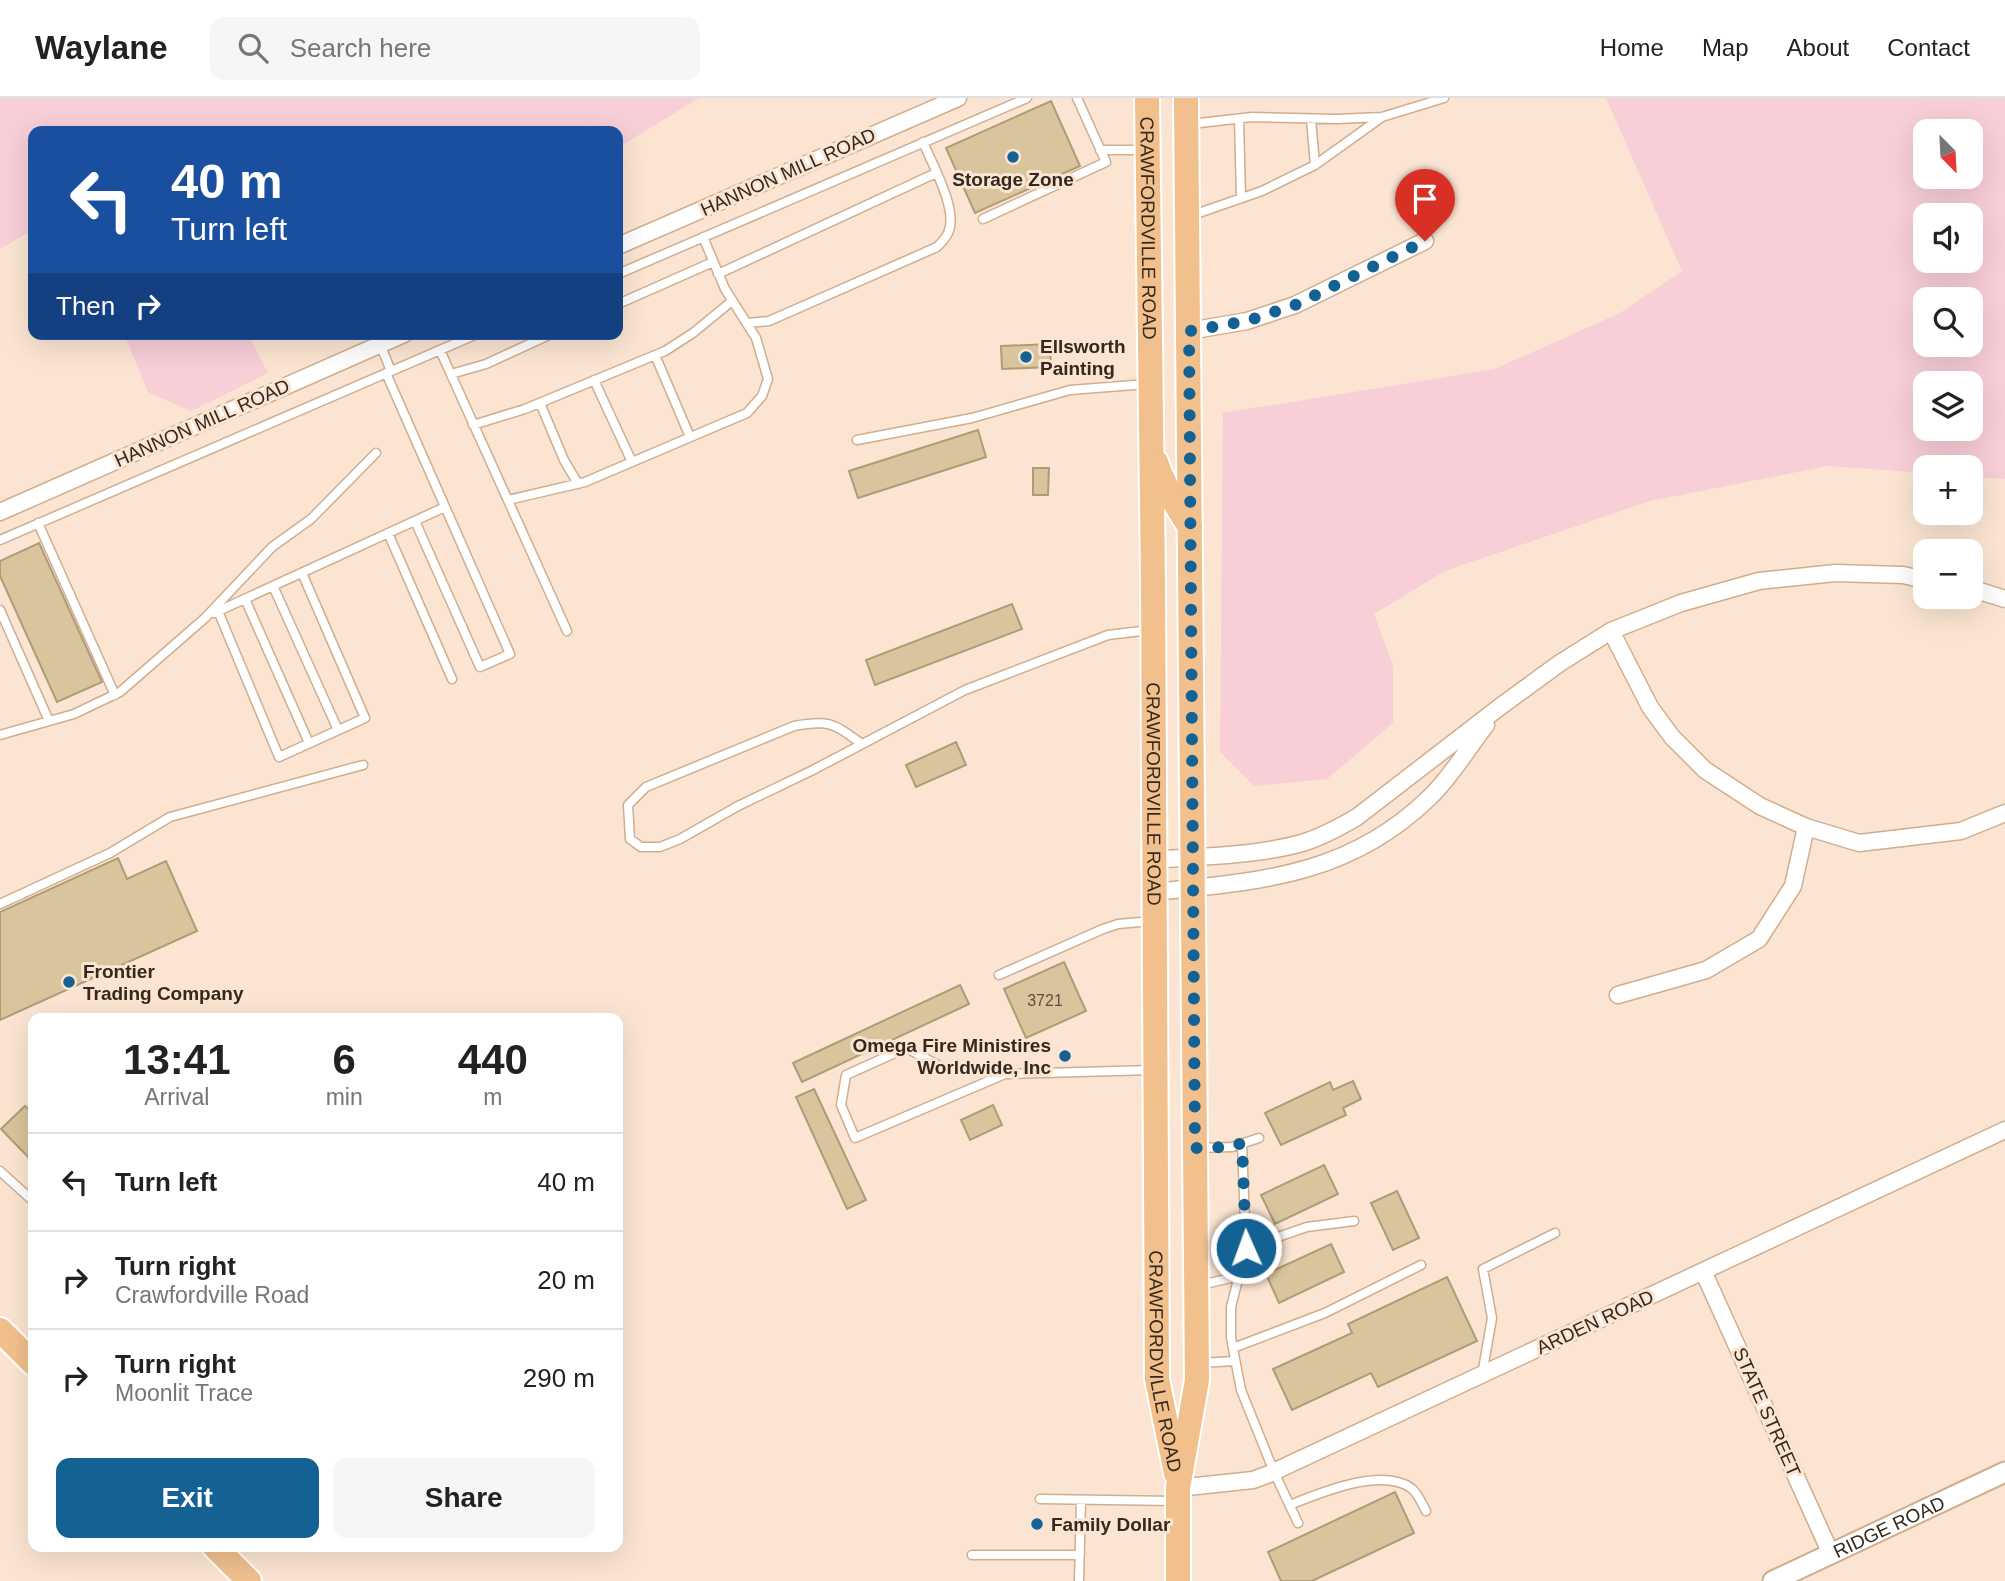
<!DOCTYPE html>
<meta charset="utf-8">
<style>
:root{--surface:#fff;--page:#f6f6f6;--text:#222;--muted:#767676;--line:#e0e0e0;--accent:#146294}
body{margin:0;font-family:Arial,sans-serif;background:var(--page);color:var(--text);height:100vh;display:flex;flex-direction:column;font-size:26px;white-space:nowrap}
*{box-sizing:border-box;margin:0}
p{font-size:23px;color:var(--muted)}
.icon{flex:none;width:38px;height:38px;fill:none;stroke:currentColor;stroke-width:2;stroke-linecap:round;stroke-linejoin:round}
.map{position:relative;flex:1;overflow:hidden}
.drawer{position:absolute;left:28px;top:915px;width:595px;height:539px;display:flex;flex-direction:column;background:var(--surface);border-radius:14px;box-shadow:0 7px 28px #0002}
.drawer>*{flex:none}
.guide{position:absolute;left:28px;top:28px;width:595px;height:214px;border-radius:14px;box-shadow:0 7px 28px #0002;background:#1a4fa0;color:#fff;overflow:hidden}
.needle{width:46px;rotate:156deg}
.buttons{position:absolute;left:1913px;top:21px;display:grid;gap:14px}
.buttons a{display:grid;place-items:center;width:70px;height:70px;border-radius:14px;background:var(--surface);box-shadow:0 7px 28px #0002;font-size:35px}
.pin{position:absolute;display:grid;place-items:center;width:60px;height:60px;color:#fff;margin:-72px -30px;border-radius:50% 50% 50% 0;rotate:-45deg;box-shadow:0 0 7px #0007}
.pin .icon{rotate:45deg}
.me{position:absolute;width:77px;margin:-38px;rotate:358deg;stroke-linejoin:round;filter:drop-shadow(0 0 5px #0008)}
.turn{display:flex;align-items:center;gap:24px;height:147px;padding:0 28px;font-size:32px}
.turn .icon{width:91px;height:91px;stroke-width:2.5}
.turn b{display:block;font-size:49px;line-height:60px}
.then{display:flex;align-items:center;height:66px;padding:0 28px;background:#0003;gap:14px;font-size:26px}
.eta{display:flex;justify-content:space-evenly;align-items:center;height:119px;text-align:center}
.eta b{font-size:42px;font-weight:600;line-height:49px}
.button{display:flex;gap:14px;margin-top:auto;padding:14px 28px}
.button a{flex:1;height:80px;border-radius:14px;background:var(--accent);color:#fff;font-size:28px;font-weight:600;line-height:80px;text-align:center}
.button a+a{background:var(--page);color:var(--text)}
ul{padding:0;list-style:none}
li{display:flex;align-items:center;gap:21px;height:98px;padding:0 28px;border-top:2px solid var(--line)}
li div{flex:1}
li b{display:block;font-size:26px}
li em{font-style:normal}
header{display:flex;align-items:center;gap:42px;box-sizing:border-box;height:98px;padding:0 35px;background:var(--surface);border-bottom:2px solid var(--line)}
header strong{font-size:33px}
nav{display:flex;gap:38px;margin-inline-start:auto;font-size:24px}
.search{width:490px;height:63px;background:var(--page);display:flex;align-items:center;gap:18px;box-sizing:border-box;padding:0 24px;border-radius:14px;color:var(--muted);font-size:26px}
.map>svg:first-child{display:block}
.green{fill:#f8ced7;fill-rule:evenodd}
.building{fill:#d9c59d;stroke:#af9b75;stroke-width:2}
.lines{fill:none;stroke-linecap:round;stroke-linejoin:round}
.service-casing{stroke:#cfad8f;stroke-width:11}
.minor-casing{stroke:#cfad8f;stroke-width:19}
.tertiary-casing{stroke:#cfad8f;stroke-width:23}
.primary-casing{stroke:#fff;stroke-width:28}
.service{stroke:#fff;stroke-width:8}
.minor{stroke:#fff;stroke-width:16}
.tertiary{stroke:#fff;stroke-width:19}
.primary{stroke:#f1c08d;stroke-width:24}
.route{stroke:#146294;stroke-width:12;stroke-dasharray:0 21.6}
.poi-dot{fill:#146294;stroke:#fbe5d2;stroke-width:2.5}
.labels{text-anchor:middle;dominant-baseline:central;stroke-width:6;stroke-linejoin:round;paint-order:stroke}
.number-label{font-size:16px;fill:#5e4f3c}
.street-label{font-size:19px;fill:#35281c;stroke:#fbe5d2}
.poi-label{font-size:19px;font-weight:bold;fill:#35281c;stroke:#fbe5d2;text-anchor:start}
</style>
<header>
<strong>Waylane</strong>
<div class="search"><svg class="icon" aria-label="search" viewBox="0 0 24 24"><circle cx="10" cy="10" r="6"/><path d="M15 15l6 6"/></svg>Search here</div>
<nav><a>Home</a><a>Map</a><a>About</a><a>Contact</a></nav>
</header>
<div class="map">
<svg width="2005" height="1483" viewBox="0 0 2005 1483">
<rect width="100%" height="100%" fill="#fbe5d2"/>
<path class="green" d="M0 0H699L618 50V33H33V132L0 151Z
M1606 0H2005V381L1971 379 1970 369H1925V375L1828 368 1650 403 1445 473 1374 516 1393 568V625L1327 681 1254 688 1220 654 1223 315 1495 271 1620 215 1682 173ZM1925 33H1970V79H1925ZM1925 117H1970V163H1925ZM1925 201H1970V247H1925ZM1925 285H1970V331H1925Z
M124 236H248L268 275 191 313 148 294Z"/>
<path class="building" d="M1051 3 1080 68 975 115 946 50Z
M1050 246 1051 269 1002 271 1001 248Z
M978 332 986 359 858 400 849 373Z
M1033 370H1049L1048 397H1033Z
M39 445 102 584 57 604 0 478V463Z
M1012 506 1022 531 875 587 866 562Z
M956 644 966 667 916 689 906 667Z
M118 760 127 781 166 763 197 833 0 922V814Z
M1064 864 1086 913 1026 940 1004 891Z
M960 887 969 906 802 984 793 965Z
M1353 983 1361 1001 1343 1010 1346 1017 1281 1047 1265 1015 1330 984 1333 992Z
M814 991 866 1102 847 1111 796 999Z
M993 1007 1002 1027 970 1042 961 1022Z
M25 1008 33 1016V1064L1 1031Z
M1324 1067 1338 1096 1275 1126 1261 1097Z
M1397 1093 1419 1140 1393 1152 1371 1105Z
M1331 1146 1344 1174 1279 1205 1266 1176Z
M1447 1179 1477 1243 1378 1289 1371 1275 1292 1312 1273 1271 1352 1235 1348 1226Z
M1395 1394 1414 1435 1312 1483H1281L1268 1454Z"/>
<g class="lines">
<defs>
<path id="service" d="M1239 21 1241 100
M1311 21 1315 67
M1191 26 1252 19 1337 21 1382 19 1444 0
M1100 52H1144
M1190 118 1262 93 1315 67 1382 19
M983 121 1106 64 1077 0
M618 176 1027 0
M718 176 936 75
M618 206 713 164
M747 225 769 223 937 149C941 145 946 140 948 135 959 113 932 66 923 44
M380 246 391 273
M440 252 567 533
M655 257 690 339
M386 275 510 556 480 569 415 423
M451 276 486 266 551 236
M594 282 632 364
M540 305 564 362 578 386
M473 327 525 311 665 253 693 235 732 203
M857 342 972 320 1070 292 1147 286
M508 402 585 384 747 315 762 298 768 281 756 240 725 191 703 139
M38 425 115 597
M388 435 452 581
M0 442 477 236
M273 488 338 632
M245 501 309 645
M0 512 49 623
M218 513 279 659 365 620 302 475
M214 515 445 409
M0 637 74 616 120 594 205 520 272 449 311 421 376 355
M862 646C834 626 830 621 794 628L646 689 628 707 630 741 641 749H660L680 741 738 708 813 672 965 592 1108 537 1150 532
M0 806 110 755 170 719 363 667
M999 877 1103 831 1118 826 1152 823
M1005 976 942 969 906 950 846 977 841 1007 855 1040 1005 976 1152 972
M1242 1045 1246 1150 1231 1209V1240L1241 1292 1274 1374 1298 1425
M1198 1050 1232 1049 1259 1040
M0 1073 33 1103
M1246 1150 1307 1129 1354 1123
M1201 1187 1239 1178
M1233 1250 1325 1215 1421 1167
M1200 1265 1235 1263
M1482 1277 1492 1220 1483 1171 1555 1135
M1040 1401 1174 1403
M1290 1407C1320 1395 1381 1369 1411 1390 1418 1395 1422 1406 1426 1413
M972 1457H1080
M1079 1483 1081 1402"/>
<path id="minor" d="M618 148 958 0
M1189 233 1247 223 1295 207 1425 143
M0 414 404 236
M1970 490 2005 501
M1611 533 1650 609 1672 639 1705 672 1760 708 1806 729 1859 745 1961 733 2005 715
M1154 762C1203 758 1256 758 1302 745 1322 739 1340 729 1357 719L1501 608 1560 565 1611 533 1681 505 1759 483 1835 475 1903 477 1925 482
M1155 794C1261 783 1349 778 1430 699 1451 679 1468 650 1486 627
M1618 897 1706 872 1759 841 1793 788 1806 729
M1703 1173 1831 1456
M1178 1390 1253 1382 1269 1376 2005 1032"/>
<g id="tertiary">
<path id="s1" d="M1773 1483 2005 1374"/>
</g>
<g id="primary">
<path id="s2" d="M1147 0 1153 484 1157 1281 1176 1375"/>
<path d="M1156 364C1164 388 1176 408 1190 429"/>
<path d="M0 1232 33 1265"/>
<path d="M215 1449 249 1483"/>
<path d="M1178 1483V1390L1197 1282 1186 0"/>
</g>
</defs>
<use href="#service" class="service-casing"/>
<use href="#minor" class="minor-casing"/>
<use href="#tertiary" class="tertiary-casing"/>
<use href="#primary" class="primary-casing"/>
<use href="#service" class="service"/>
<use href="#minor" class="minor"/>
<use href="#tertiary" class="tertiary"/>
<use href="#primary" class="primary"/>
</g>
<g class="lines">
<path class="route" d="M1246 1150 1242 1045 1232 1049 1195 1050 1189 233 1247 223 1295 207 1425 143"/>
</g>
<g class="poi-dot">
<circle cx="1013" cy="59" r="7"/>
<circle cx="1026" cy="259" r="7"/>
<circle cx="69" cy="884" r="7"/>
<circle cx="1065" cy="958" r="7"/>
<circle cx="1037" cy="1426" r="7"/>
</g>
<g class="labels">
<g class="number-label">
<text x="1045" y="902">3721</text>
</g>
<g class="street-label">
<text transform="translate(788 74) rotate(-24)">HANNON MILL ROAD</text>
<text stroke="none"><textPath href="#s2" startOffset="130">CRAWFORDVILLE ROAD</textPath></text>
<text transform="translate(202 325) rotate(-24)">HANNON MILL ROAD</text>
<text stroke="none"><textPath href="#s2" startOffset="696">CRAWFORDVILLE ROAD</textPath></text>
<text transform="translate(1595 1224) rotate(-25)">ARDEN ROAD</text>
<text stroke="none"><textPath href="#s2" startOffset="1264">CRAWFORDVILLE ROAD</textPath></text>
<text transform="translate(1767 1314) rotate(66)">STATE STREET</text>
<text stroke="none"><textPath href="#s1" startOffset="128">RIDGE ROAD</textPath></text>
</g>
<g class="poi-label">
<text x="1013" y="81" text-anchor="middle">Storage Zone</text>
<text x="1040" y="248">Ellsworth<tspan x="1040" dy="22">Painting</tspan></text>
<text x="83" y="873">Frontier<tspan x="83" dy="22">Trading Company</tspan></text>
<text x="1051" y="947" text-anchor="end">Omega Fire Ministires<tspan x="1051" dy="22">Worldwide, Inc</tspan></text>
<text x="1051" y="1426">Family Dollar</text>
</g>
</g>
</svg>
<div class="buttons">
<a><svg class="needle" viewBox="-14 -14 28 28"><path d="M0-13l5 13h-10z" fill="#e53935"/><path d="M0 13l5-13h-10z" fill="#767676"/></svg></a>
<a><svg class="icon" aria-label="sound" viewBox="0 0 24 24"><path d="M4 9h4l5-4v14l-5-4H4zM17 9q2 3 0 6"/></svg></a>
<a><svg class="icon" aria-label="search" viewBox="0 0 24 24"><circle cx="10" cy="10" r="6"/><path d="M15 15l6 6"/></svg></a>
<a><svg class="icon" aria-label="layers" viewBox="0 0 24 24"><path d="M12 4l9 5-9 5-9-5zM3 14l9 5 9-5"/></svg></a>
<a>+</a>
<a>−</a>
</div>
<div class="pin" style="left:1425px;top:143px;background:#d93025"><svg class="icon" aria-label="arrive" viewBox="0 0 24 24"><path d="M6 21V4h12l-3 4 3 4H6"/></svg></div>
<svg class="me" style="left:1246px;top:1150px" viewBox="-20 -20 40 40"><circle r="17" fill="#146294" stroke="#fff" stroke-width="3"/><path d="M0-11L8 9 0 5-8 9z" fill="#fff"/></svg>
<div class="guide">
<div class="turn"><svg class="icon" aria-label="left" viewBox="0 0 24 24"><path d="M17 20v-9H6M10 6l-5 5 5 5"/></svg><div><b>40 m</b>Turn left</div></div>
<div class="then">Then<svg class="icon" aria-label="right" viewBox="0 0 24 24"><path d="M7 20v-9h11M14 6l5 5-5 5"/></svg></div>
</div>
<section class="drawer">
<div class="eta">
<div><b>13:41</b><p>Arrival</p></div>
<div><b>6</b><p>min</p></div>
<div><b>440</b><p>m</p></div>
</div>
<ul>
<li><svg class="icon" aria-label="left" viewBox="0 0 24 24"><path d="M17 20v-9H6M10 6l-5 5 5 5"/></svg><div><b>Turn left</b></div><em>40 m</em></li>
<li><svg class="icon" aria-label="right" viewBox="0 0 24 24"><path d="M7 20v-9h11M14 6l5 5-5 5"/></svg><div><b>Turn right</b><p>Crawfordville Road</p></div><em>20 m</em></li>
<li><svg class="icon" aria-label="right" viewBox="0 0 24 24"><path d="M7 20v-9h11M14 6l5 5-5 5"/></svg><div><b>Turn right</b><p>Moonlit Trace</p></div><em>290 m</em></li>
</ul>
<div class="button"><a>Exit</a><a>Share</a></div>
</section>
</div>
